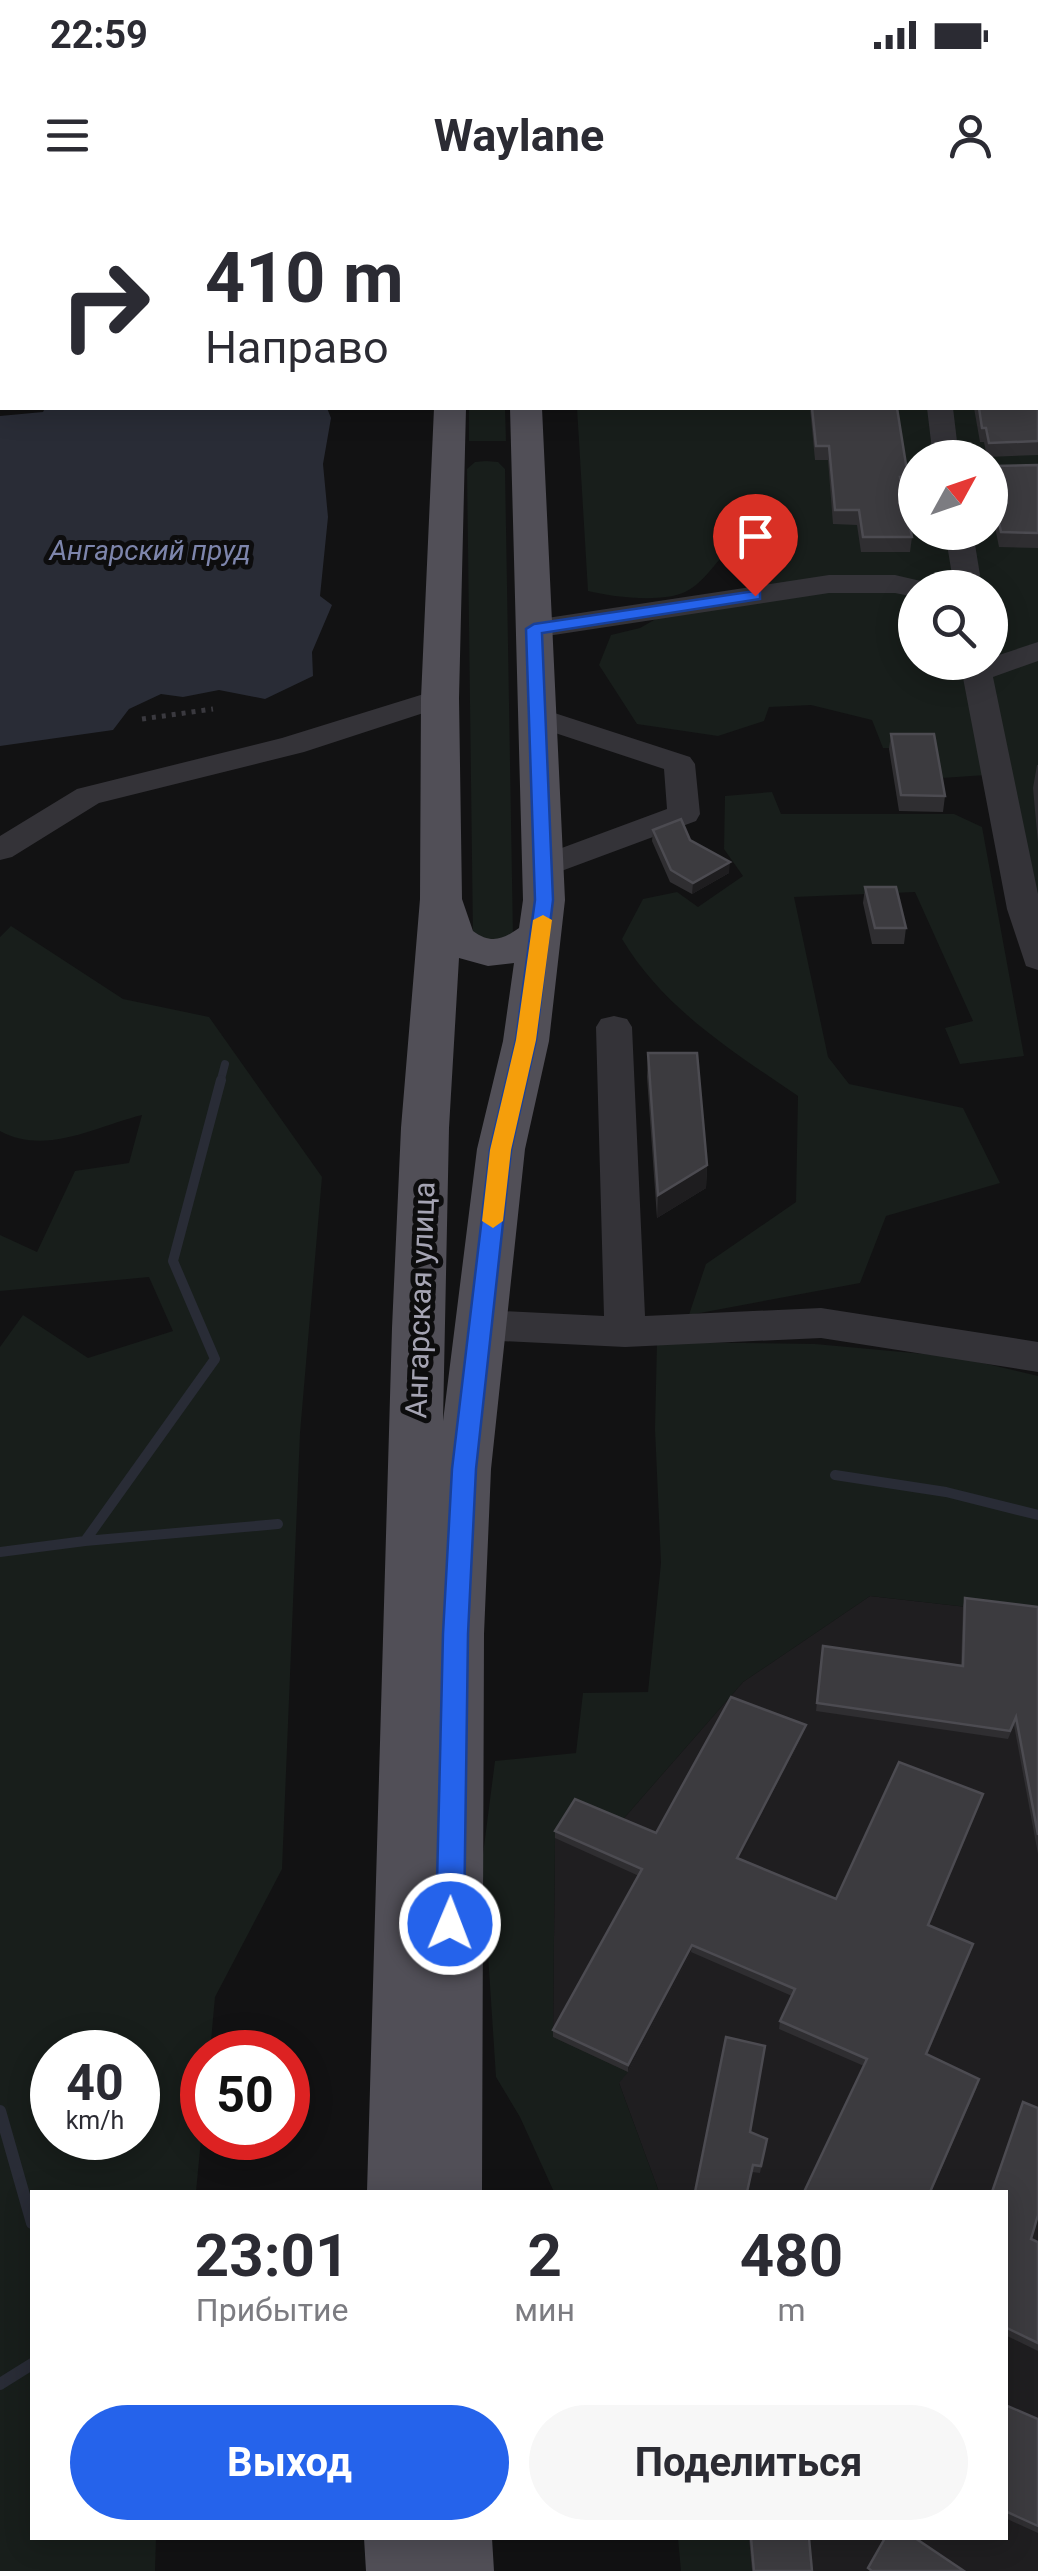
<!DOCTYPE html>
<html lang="ru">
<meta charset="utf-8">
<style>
:root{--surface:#fff;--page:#f7f7f7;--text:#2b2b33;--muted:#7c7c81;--accent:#2563eb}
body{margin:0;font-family:Roboto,sans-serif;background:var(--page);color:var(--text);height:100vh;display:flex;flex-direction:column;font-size:38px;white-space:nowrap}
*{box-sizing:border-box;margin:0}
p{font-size:32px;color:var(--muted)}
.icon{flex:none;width:55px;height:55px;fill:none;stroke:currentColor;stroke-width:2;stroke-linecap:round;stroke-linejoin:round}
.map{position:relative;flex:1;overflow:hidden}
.side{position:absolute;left:30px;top:1990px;width:978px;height:350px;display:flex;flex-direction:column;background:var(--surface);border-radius:0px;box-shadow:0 5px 25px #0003}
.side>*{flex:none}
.guide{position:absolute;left:0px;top:0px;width:1040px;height:210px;box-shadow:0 5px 25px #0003;background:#fff;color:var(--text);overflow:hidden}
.needle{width:65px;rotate:50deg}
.controls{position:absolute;left:898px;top:240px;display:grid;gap:20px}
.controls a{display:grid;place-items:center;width:110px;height:110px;border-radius:50%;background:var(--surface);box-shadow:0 5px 25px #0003;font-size:50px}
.speed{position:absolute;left:30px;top:1830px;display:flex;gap:20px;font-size:50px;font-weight:700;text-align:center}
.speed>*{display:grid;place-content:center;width:130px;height:130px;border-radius:50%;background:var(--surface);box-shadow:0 5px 25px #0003;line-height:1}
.speed small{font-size:25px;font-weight:400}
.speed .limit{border:15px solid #d22;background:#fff;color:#111}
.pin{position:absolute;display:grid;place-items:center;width:85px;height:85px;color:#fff;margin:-102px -42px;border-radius:50% 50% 50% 0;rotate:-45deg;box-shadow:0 0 10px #0007}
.pin .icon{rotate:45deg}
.me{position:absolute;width:110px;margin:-55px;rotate:1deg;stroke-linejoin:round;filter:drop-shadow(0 0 8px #0008)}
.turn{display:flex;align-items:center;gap:35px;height:210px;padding:0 40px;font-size:45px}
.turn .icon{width:130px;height:130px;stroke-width:2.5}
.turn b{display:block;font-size:70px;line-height:85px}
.eta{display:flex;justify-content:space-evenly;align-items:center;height:170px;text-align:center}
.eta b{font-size:60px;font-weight:700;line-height:70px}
.button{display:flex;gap:20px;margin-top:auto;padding:20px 40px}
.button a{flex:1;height:115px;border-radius:60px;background:var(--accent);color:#fff;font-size:40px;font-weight:700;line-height:115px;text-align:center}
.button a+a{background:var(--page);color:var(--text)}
.status{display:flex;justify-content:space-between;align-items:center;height:70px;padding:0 50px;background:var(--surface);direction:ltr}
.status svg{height:28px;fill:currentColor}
header{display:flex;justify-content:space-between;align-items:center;height:130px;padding:0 40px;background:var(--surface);font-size:45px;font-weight:700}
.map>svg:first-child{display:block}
.built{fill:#1f1e20}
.green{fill:#181e1b;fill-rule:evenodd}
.water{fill:#292c36}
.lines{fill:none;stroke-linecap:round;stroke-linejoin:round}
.stream-far2{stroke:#292c36;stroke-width:8}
.stream-far1{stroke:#292c36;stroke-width:10}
.stream{stroke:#292c36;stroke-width:12}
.path{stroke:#3a393f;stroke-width:5;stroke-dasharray:4 6;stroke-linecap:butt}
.minor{fill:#343338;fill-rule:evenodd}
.major{fill:#514f57;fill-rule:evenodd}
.wall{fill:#2f2e31}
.shaded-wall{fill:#1e1d1f}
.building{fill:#3c3b3f;stroke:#4c4b51;stroke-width:2.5}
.route{fill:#2563eb;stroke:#184099;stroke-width:2.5}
.slow{fill:#f59e0b}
.labels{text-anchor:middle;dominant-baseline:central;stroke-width:10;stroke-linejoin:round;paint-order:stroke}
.far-water-label{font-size:28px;font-style:italic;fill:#7d85ac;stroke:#0d0d0e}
.street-label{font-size:30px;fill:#a5a4b3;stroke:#0d0d0e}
</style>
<div class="status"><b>22:59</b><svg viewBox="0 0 49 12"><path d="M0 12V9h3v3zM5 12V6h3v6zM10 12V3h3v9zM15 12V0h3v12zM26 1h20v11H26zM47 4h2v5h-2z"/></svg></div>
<header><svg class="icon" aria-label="menu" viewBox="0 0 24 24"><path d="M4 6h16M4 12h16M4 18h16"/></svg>Waylane<svg class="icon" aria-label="person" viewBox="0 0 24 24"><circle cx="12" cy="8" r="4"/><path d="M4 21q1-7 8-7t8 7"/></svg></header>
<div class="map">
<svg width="1038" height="2371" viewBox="0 0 1038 2371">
<rect width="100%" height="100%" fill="#121213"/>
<path class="built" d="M870 1396 1038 1415V2371H752L749 2338H1005V1992H659L619 1883 553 1837 555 1638 618 1625 743 1482Z"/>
<path class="green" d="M1038 63V705L986 575 942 578 934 548H883L872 520 811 505 769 507 764 521 718 536 637 524 599 465 611 435 640 428 663 415 759 400 755 356 721 358C710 370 700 385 685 392 662 403 612 397 588 391L577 208H1038ZM915 258H990V332H915ZM915 388H990V462H915Z
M469 208H505L506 241H469Z
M486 261 498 262 505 269 513 737 510 743 473 737 467 269 475 262Z
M772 592 781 614H954L982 627 1024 856 960 864 945 828 973 821 915 692 794 697 828 857 849 884 963 908 1000 983 886 1016 860 1083 689 1115 706 1064 796 1002 798 896C732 851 664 809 622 739L643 699 677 692 698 707 743 676 724 649 725 596Z
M11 726 123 799 209 817 322 977 300 1233 282 1669 215 1797 210 1852H202V1929L196 1992H32V2338H156L155 2371H0V1147L23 1115 88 1158 173 1131 149 1077 0 1091V1035L37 1052 75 971 129 963 142 915C97 926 46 956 0 931V737ZM52 1852H138V1938H52Z
M657 1142 815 1144 957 1157 1038 1176V1415L870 1396 743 1482 618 1625 555 1638 553 1837 628 1872 619 1883 659 1992H554L520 1917 496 1877 482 1662 495 1561 576 1553 583 1493 648 1492 661 1363 655 1229Z
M678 2338H749L752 2371H681Z"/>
<path class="water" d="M45 208H327L331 218 323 264 328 317 320 396 332 405 312 452 313 476 265 499 219 490 183 497 161 494 129 509 113 530 0 546V216L43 212Z"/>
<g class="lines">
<path class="stream-far2" d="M220 883 225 864"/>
<path class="stream-far1" d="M835 1275 946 1292 1038 1315
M85 1341 278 1324
M0 1352 85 1341 215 1159 173 1061 221 880"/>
<path class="stream" d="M0 1911 32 2023
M0 2184 32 2164"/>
<path class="path" d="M142 519 213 509"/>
<path class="minor" d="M927 208H953L959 258H933Z
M945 332H973L980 375 974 388H945L952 375Z
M829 375H895L925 382 929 388H915V397L895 393H829L534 438 524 435 519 429 524 423 534 420Z
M1038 442V461L993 477 1038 694V770L1026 766 1007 709 960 462H990V458Z
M440 489 451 492 455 498 451 504 304 552 99 603 12 657 0 660V636L77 589 282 538Z
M536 507 690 557 695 564 700 614 696 621 556 673H532L527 666 532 659 667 609 664 569 525 523 521 516 525 509Z
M614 816 627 819 632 827 645 1116 821 1108 1038 1142V1172L821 1138 625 1147 481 1140 466 1135 460 1125 466 1115 481 1110 604 1116 596 827 601 819Z"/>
<path class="major" d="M213 0H245L247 2H215Z
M272 0H311L313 2H274Z
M437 0H465V2H438Z
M506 0H534V2H507Z
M434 208H466L459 498 462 699 473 731C491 744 502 740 519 728L523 700 510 208H542L565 700 549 841 525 949 491 1269 484 1434 482 1992H367L392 1128 401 928 420 699 421 498ZM459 758 488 766 514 763 503 841 477 949 443 1221 449 928Z
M364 2338H492L494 2371H366Z"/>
</g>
<path class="wall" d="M1038 162V255L987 257 984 242H980L974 208H1038Z
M810 208H897L908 277 907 291H903L912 337 910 352H861L857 325 833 324 828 260H815Z
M1038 265V348L999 347 992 312 995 298 992 280 994 266Z
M891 534 945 596 943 612 899 611 889 549Z
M1037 565H1038V643L1033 588Z
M653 630 690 640 729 673 692 694 670 682 652 641Z
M865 687 906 728 904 744H872L863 703Z
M648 853 707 965 706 988 657 1018 647 877Z
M965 1398 1038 1407V1654L1014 1525 1008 1539 816 1511 823 1446 961 1465 963 1406Z
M804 1533 739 1659 836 1699 983 1594 929 1726 971 1752 927 1855 977 1887 931 1992H804L864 1866 779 1829 780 1821 792 1796 691 1752 628 1872 553 1837V1830L639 1676 555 1638V1631L656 1633Z
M750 1932 767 1939 760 1973 752 1972Z
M1005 1992 1031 2039 1038 2042V2151L1005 2135Z
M1005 2205 1038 2219V2333L1005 2318Z
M749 2338H809L812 2371H752Z"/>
<path class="shaded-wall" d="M730 662 729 673 692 694 693 683Z
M707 965 706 988 657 1018 658 995Z
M806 1525 804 1533 736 1666 737 1658Z
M983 1594 981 1602 926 1733 928 1725Z
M973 1744 971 1752 924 1861 926 1854Z
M692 1745 691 1752 628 1872V1865Z"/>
<path class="building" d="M1038 162V241L989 243 986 228H982L979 208H1038Z
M812 208H897L908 277H900L912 337H863L859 310H835L829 246H816Z
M1038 265V333L1001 332 994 298H1000L994 266Z
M891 534H934L945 596 901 595Z
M681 619 690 640 730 662 693 683 671 670 653 630Z
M865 687H896L906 728H875Z
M648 853H697L707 965 658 995Z
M965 1398 1038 1407V1635L1016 1517 1010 1531 817 1503 823 1446 963 1466Z
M731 1497 806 1525 737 1658 836 1699 899 1562 983 1594 928 1725 973 1744 926 1854 979 1879 930 1992H804L867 1859 780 1821 795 1789 692 1745 628 1865 553 1830 642 1669 555 1631 575 1599 656 1633Z
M726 1837 765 1846 750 1932 767 1939 761 1966 753 1965 747 1992H695Z
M1023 1902 1038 1908V2015L1031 2039 1038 2042V2143L1005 2127V1992H992Z
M1005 2205 1038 2219V2326L1005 2311Z
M751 2338H809L812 2371H754Z
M885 2338H915L964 2371H872L868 2368Z"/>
<path class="route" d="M755 391 760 392V399L542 433 553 700 536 840 511 950 476 1269 468 1434 464 1724 460 1733 450 1737 440 1733 436 1724 443 1434 452 1269 490 950 516 840 535 700 526 429 534 424Z"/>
<path class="slow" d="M543 715 552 720 536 840 511 950 503 1021 493 1028 482 1021 490 950 516 840 533 720Z"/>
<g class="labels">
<g class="far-water-label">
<text x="150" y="350">Ангарский пруд</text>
</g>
<g class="street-label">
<text transform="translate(420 1100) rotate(-88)">Ангарская улица</text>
</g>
</g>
</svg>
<div class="controls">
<a><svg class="needle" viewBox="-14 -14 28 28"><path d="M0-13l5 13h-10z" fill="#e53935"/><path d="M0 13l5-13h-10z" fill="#7c7c81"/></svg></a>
<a><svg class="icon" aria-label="search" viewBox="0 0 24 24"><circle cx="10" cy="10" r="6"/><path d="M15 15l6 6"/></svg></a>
</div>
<div class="speed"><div>40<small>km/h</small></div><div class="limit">50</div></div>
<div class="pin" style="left:755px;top:396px;background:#d93025"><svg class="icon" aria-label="arrive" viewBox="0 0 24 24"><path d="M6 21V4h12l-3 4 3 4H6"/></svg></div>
<svg class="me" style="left:450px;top:1724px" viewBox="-20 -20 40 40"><circle r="17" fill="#2563eb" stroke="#fff" stroke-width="3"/><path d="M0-11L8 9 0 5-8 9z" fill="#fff"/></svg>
<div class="guide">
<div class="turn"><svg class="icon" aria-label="right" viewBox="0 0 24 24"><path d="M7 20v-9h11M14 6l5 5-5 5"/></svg><div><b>410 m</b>Направо</div></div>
</div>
<section class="side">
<div class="eta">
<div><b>23:01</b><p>Прибытие</p></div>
<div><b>2</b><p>мин</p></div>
<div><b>480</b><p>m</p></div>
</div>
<div class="button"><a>Выход</a><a>Поделиться</a></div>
</section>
</div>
